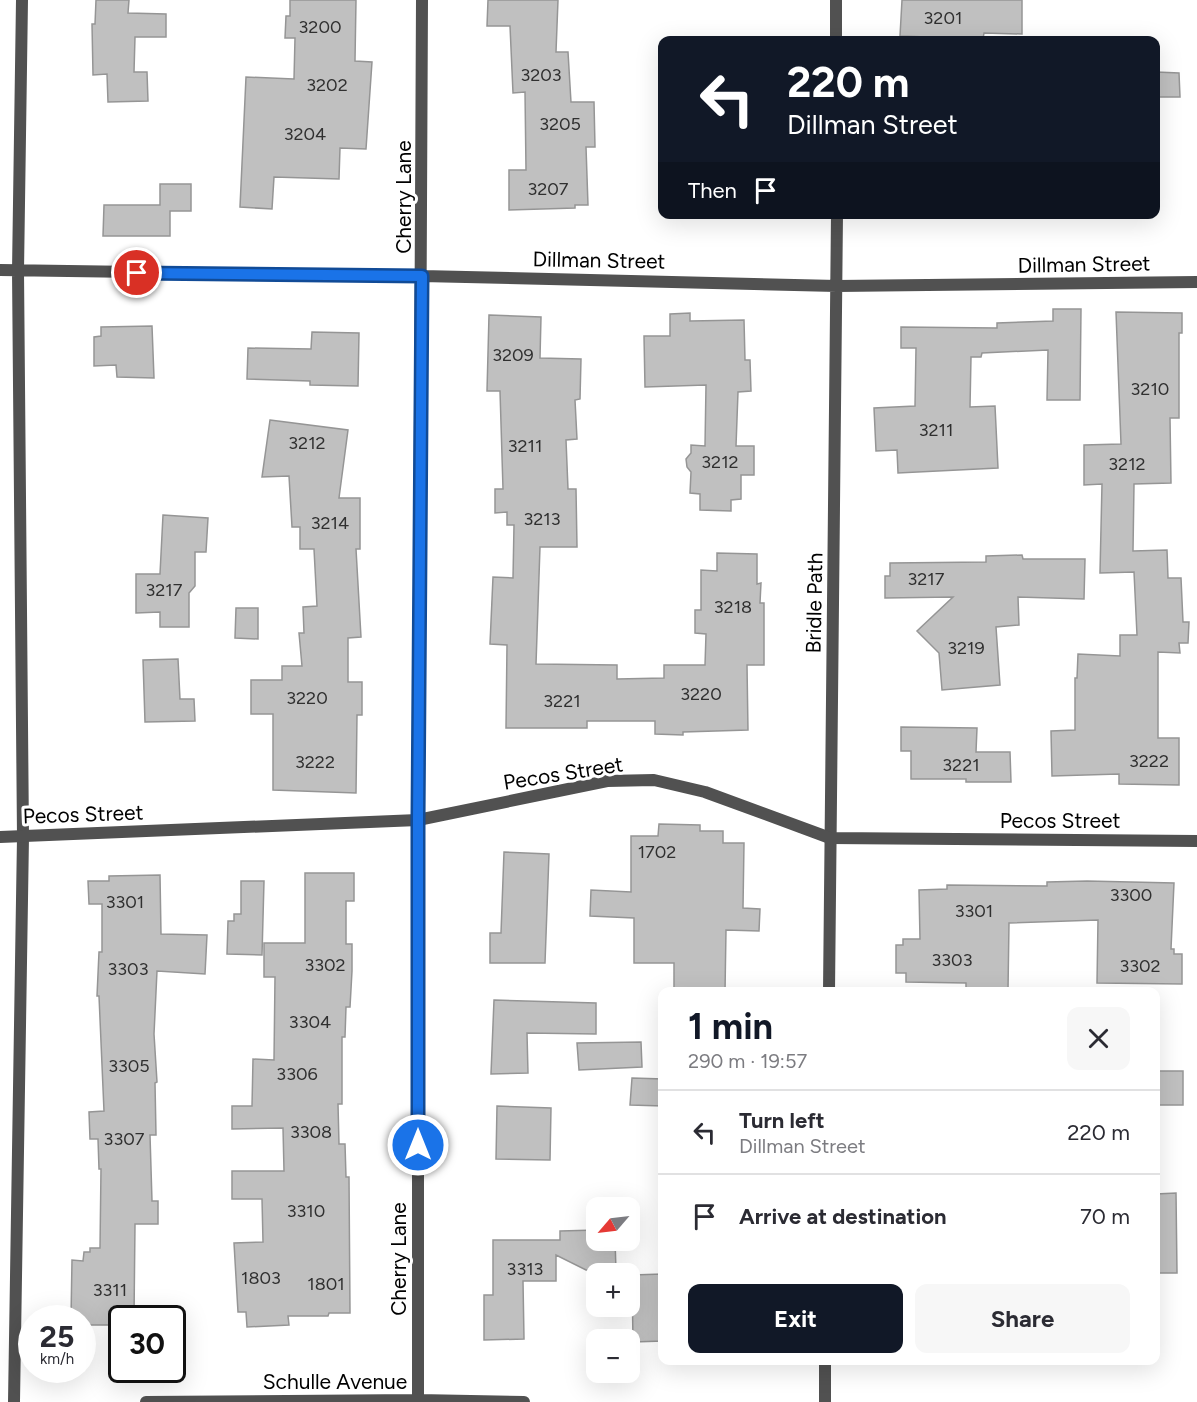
<!DOCTYPE html>
<meta charset="utf-8">
<style>
:root{--surface:#fff;--page:#f7f7f7;--text:#2b2b33;--muted:#7c7c81;--line:#e1e1e2;--accent:#111827}
body{margin:0;font-family:Figtree,sans-serif;background:var(--page);color:var(--text);height:100vh;display:flex;flex-direction:column;font-size:22px;white-space:nowrap}
*{box-sizing:border-box;margin:0}
p{font-size:20px;color:var(--muted)}
.icon{flex:none;width:33px;height:33px;fill:none;stroke:currentColor;stroke-width:2;stroke-linecap:round;stroke-linejoin:round}
.map{position:relative;flex:1;overflow:hidden}
.drawer{position:absolute;left:658px;top:987px;width:502px;height:378px;display:flex;flex-direction:column;background:var(--surface);border-radius:12px;box-shadow:0 6px 24px #0002}
.drawer>*{flex:none}
.banner{position:absolute;left:658px;top:36px;width:502px;height:183px;border-radius:12px;box-shadow:0 6px 24px #0002;background:#111827;color:#fff;overflow:hidden}
.needle{width:39px;rotate:242deg}
.fabs{position:absolute;left:586px;top:1197px;display:grid;gap:12px}
.fabs a{display:grid;place-items:center;width:54px;height:54px;border-radius:12px;background:var(--surface);box-shadow:0 6px 24px #0002;font-size:30px}
.speed{position:absolute;left:18px;top:1305px;display:flex;gap:12px;font-size:30px;font-weight:700;text-align:center}
.speed>*{display:grid;place-content:center;width:78px;height:78px;border-radius:50%;background:var(--surface);box-shadow:0 6px 24px #0002;line-height:1}
.speed small{font-size:15px;font-weight:400}
.speed .limit{border:3px solid #111;border-radius:9px;background:#fff;color:#111}
.pin{position:absolute;display:grid;place-items:center;width:51px;height:51px;color:#fff;margin:-26px;border:3px solid #fff;border-radius:50%;box-shadow:0 2px 6px #0007}
.me{position:absolute;width:66px;margin:-33px;rotate:0deg;stroke-linejoin:round;filter:drop-shadow(0 0 4px #0008)}
.turn{display:flex;align-items:center;gap:21px;height:126px;padding:0 30px;font-size:27px}
.turn .icon{width:78px;height:78px;stroke-width:2.5}
.turn b{display:block;font-size:42px;line-height:51px}
.then{display:flex;align-items:center;height:57px;padding:0 30px;background:#0003;gap:12px;font-size:22px}
.round{display:grid;place-items:center;flex:none;width:63px;height:63px;border-radius:12px;background:var(--page)}
.headline{display:flex;align-items:center;justify-content:space-between;height:102px;padding:0 30px}
h1{font-size:36px;font-weight:700;line-height:45px;color:var(--accent)}
.primary-button{display:flex;gap:12px;margin-top:auto;padding:12px 30px}
.primary-button a{flex:1;height:69px;border-radius:12px;background:var(--accent);color:#fff;font-size:24px;font-weight:700;line-height:69px;text-align:center}
.primary-button a+a{background:var(--page);color:var(--text)}
ul{padding:0;list-style:none}
li{display:flex;align-items:center;gap:18px;height:84px;padding:0 30px;border-top:2px solid var(--line)}
li div{flex:1}
li b{display:block;font-size:22px}
li em{font-style:normal}
.map>svg:first-child{display:block}
.building{fill:#c0c0c0;stroke:#959595;stroke-width:1.5}
.lines{fill:none;stroke-linecap:round;stroke-linejoin:round}
.minor{stroke:#515151;stroke-width:12}
.tertiary{stroke:#515151;stroke-width:12}
.route-casing{stroke:#114b97;stroke-width:15}
.route{stroke:#1a73e8;stroke-width:10}
.labels{text-anchor:middle;dominant-baseline:central;stroke-width:6;stroke-linejoin:round;paint-order:stroke}
.number-label{font-size:18px;fill:#303030}
.street-label{font-size:21px;fill:#000;stroke:#fff}
</style>
<div class="map">
<svg width="1197" height="1402" viewBox="0 0 1197 1402">
<rect width="100%" height="100%" fill="#fff"/>
<path class="building" d="M96 0H129L128 13 166 14V37H135L134 72H147L148 101 108 102 107 74 93 75 92 24H95Z
M290 0H356L355 61 372 62 366 149 340 148 339 179 274 177 272 209 240 207 246 77 294 79 295 38H285L286 16H290Z
M488 0H558L556 52H568L571 102H594L595 147H586L588 205H575V208L509 210V170H526L525 92 513 93 510 26H487Z
M902 0H1022V34L984 33 983 39 900 36Z
M1156 72 1179 73 1180 97H1156Z
M160 184H191V211H170V236H103L104 205H160Z
M1053 309H1081L1080 400H1047L1048 350 982 353 981 357H971L970 407 995 406 998 468 898 473 897 450 876 451 874 408 915 406 916 348H901V327L997 328V323L1053 321Z
M1116 312 1182 313V333H1179V418H1170L1171 483 1134 484 1133 551 1167 550 1168 578H1181L1183 622H1189L1188 643H1179L1180 653 1158 652V738H1179V785L1119 784V774L1052 776 1051 731 1075 730V678H1077L1078 654 1120 656V635H1137L1134 572 1100 573 1102 484 1084 485V445L1121 444Z
M690 313V321L744 320 745 360H750L751 391 738 392 736 446H754V475H741V499L731 500V511L700 510V494L690 493 691 472 687 467 686 459 691 453V445L705 446 706 385 645 387 644 336H670V314Z
M489 315 541 317 540 358 581 359 580 399 575 400 577 439 566 440 568 489H576L577 547H540L536 664 617 665V679L664 678V665H705L706 634 695 633V610H701V570L717 571V553L757 554V584L761 583 760 603H764V665H747L748 730 683 732V735L655 734V721H587V728H506L507 645 490 644 493 577 513 578 514 525H507V512L495 513V489H503L500 391H487Z
M152 326 154 378 117 377 116 365 94 366V337L101 336V327Z
M312 332 359 333 358 386 310 385V381L247 379 248 348 311 349Z
M270 420 348 430 339 498H360V549H356L361 637 348 638V682H362V715H357L356 793 273 790V714H251V680H282V666H302L299 633H304L303 607 317 606 314 549H300V527H292L289 476 262 477Z
M163 515 208 518 206 552H195V586L189 593V627H160V612L136 613V574H160Z
M1022 555 1023 559H1085L1084 599 1018 597 1019 625 996 627 1000 685 942 690 939 653 917 631 953 597 885 598V576H890V563L986 562V556Z
M236 608H258V639L235 638Z
M178 659 180 699H194L195 721 145 722 143 660Z
M901 727 977 728 976 752H1010L1011 782H966V779H911V751H901Z
M659 824 700 825V831H723V843H744L743 908 760 909 759 931 726 930 725 992H674V963H634V918L590 916 591 890 631 892V836H658Z
M504 852 549 854 545 963H490V933H501Z
M305 873H354V901H346V944H352V971L350 1007H346L345 1037H342V1104H338L339 1144H345L346 1177H349L350 1313H329L328 1316H288L289 1325 247 1327 246 1312H238L234 1243 263 1242 262 1199H232V1171H284L283 1128 232 1129V1106H252L253 1059 274 1060 275 977H264V943H305Z
M160 875 161 934 207 935 205 974 157 971 154 1034 157 1082 155 1083 156 1135H150L152 1201H158V1224H135L134 1318H122V1325H82V1318H71L72 1260 83 1261 84 1252H90V1248H100L101 1169H99L98 1139H90L89 1112 104 1111 99 996H97L99 952H102V904H89L88 881H109V876Z
M241 881H264L262 955 227 954 228 921H234V914H241Z
M1087 881 1174 883 1171 949H1174V954H1182V984L1097 983 1098 920 1009 923 1008 990 966 989V983L906 982V973H896V945H903V939H920L919 890 947 889V885L1047 886V882Z
M494 1000 596 1003V1034L527 1033 528 1073 491 1074Z
M641 1042 642 1067 579 1070 577 1043Z
M1156 1071H1183V1105H1156Z
M632 1078 663 1079V1106L630 1105Z
M497 1106 551 1108 550 1160 496 1159Z
M1176 1193 1177 1273H1156V1194Z
M597 1230V1240H615L616 1270H586L556 1255V1281H523L524 1339 484 1340V1295H493V1240H560V1231Z
M663 1274V1341L633 1342 632 1275Z"/>
<g class="lines">
<path class="minor" d="M836 0V40
M0 270 422 276 837 286 1197 282
M829 992 837 214
M14 1402 23 837 18 271 22 0
M146 1402 418 1400 524 1402
M418 1402V820L422 0
M825 1402V1360"/>
<path class="tertiary" d="M0 837 418 820 607 781 654 780 705 792 830 838 1197 841"/>
</g>
<g class="lines">
<defs>
<path id="route" d="M137 273 422 276 418 820V1145"/>
</defs>
<use href="#route" class="route-casing"/>
<use href="#route" class="route"/>
</g>
<g class="labels">
<g class="number-label">
<text x="943" y="18">3201</text>
<text x="320" y="27">3200</text>
<text x="541" y="75">3203</text>
<text x="327" y="85">3202</text>
<text x="560" y="124">3205</text>
<text x="305" y="134">3204</text>
<text x="548" y="189">3207</text>
<text x="513" y="355">3209</text>
<text x="1150" y="389">3210</text>
<text x="936" y="430">3211</text>
<text x="307" y="443">3212</text>
<text x="525" y="446">3211</text>
<text x="720" y="462">3212</text>
<text x="1127" y="464">3212</text>
<text x="542" y="519">3213</text>
<text x="330" y="523">3214</text>
<text x="926" y="579">3217</text>
<text x="164" y="590">3217</text>
<text x="733" y="607">3218</text>
<text x="966" y="648">3219</text>
<text x="701" y="694">3220</text>
<text x="307" y="698">3220</text>
<text x="562" y="701">3221</text>
<text x="1149" y="761">3222</text>
<text x="315" y="762">3222</text>
<text x="961" y="765">3221</text>
<text x="657" y="852">1702</text>
<text x="1131" y="895">3300</text>
<text x="125" y="902">3301</text>
<text x="974" y="911">3301</text>
<text x="952" y="960">3303</text>
<text x="325" y="965">3302</text>
<text x="1140" y="966">3302</text>
<text x="128" y="969">3303</text>
<text x="310" y="1022">3304</text>
<text x="129" y="1066">3305</text>
<text x="297" y="1074">3306</text>
<text x="311" y="1132">3308</text>
<text x="124" y="1139">3307</text>
<text x="306" y="1211">3310</text>
<text x="525" y="1269">3313</text>
<text x="261" y="1278">1803</text>
<text x="326" y="1284">1801</text>
<text x="110" y="1290">3311</text>
</g>
<g class="street-label">
<text transform="translate(403 197) rotate(-90)">Cherry Lane</text>
<text transform="translate(599 260) rotate(1)">Dillman Street</text>
<text transform="translate(1084 264) rotate(-1)">Dillman Street</text>
<text transform="translate(814 603) rotate(-89)">Bridle Path</text>
<text transform="translate(563 773) rotate(-9)">Pecos Street</text>
<text transform="translate(83 814) rotate(-2)">Pecos Street</text>
<text x="1060" y="820">Pecos Street</text>
<text transform="translate(398 1259) rotate(-90)">Cherry Lane</text>
<text x="335" y="1381">Schulle Avenue</text>
</g>
</g>
</svg>
<div class="fabs">
<a><svg class="needle" viewBox="-14 -14 28 28"><path d="M0-13l5 13h-10z" fill="#e53935"/><path d="M0 13l5-13h-10z" fill="#7c7c81"/></svg></a>
<a>+</a>
<a>−</a>
</div>
<div class="speed"><div>25<small>km/h</small></div><div class="limit">30</div></div>
<div class="pin" style="left:137px;top:273px;background:#d93025"><svg class="icon" aria-label="arrive" viewBox="0 0 24 24"><path d="M6 21V4h12l-3 4 3 4H6"/></svg></div>
<svg class="me" style="left:418px;top:1145px" viewBox="-20 -20 40 40"><circle r="17" fill="#1a73e8" stroke="#fff" stroke-width="3"/><path d="M0-11L8 9 0 5-8 9z" fill="#fff"/></svg>
<div class="banner">
<div class="turn"><svg class="icon" aria-label="left" viewBox="0 0 24 24"><path d="M17 20v-9H6M10 6l-5 5 5 5"/></svg><div><b>220 m</b>Dillman Street</div></div>
<div class="then">Then<svg class="icon" aria-label="arrive" viewBox="0 0 24 24"><path d="M6 21V4h12l-3 4 3 4H6"/></svg></div>
</div>
<section class="drawer">
<div class="headline"><div><h1>1 min</h1><p>290 m · 19:57</p></div><a class="round"><svg class="icon" aria-label="close" viewBox="0 0 24 24"><path d="M6 6l12 12M18 6L6 18"/></svg></a></div>
<ul>
<li><svg class="icon" aria-label="left" viewBox="0 0 24 24"><path d="M17 20v-9H6M10 6l-5 5 5 5"/></svg><div><b>Turn left</b><p>Dillman Street</p></div><em>220 m</em></li>
<li><svg class="icon" aria-label="arrive" viewBox="0 0 24 24"><path d="M6 21V4h12l-3 4 3 4H6"/></svg><div><b>Arrive at destination</b></div><em>70 m</em></li>
</ul>
<div class="primary-button"><a>Exit</a><a>Share</a></div>
</section>
</div>
